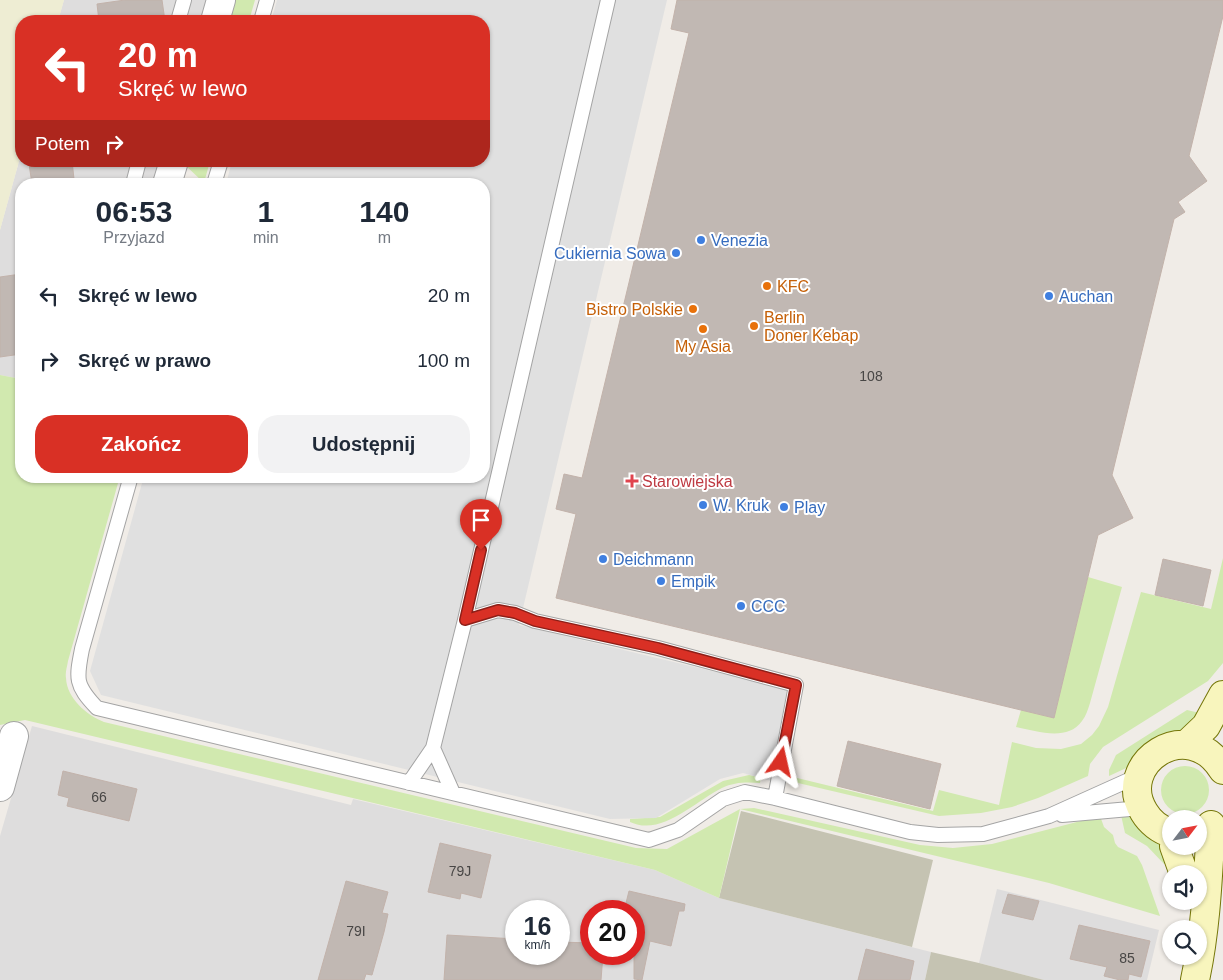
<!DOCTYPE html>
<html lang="pl">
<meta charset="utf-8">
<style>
:root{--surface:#fff;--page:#f2f2f3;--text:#1f2937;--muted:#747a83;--accent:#d93025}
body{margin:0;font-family:Helvetica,sans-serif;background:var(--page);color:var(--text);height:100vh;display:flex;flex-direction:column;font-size:19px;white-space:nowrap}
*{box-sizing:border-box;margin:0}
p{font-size:16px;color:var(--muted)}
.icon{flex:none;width:28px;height:28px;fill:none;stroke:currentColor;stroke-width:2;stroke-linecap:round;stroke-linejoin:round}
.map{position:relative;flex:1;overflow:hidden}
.details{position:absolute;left:15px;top:178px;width:475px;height:305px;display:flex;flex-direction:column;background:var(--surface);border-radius:20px;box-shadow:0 1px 4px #0004}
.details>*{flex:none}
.banner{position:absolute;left:15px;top:15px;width:475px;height:152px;border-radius:20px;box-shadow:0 1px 4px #0004;background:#d93025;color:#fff;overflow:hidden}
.needle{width:32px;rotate:58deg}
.buttons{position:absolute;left:1162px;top:810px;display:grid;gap:10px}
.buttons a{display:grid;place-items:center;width:45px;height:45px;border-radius:50%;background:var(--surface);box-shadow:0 1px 4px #0004;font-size:25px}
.speed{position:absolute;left:505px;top:900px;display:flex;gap:10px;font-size:25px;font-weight:700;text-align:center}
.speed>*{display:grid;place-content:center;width:65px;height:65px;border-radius:50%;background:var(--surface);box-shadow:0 1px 4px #0004;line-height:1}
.speed small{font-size:12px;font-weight:400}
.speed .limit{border:8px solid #d22;background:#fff;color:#111}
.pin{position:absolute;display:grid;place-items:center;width:42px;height:42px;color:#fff;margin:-51px -21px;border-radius:50% 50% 50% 0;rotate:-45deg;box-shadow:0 0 5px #0007}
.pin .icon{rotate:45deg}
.me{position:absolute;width:55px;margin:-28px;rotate:11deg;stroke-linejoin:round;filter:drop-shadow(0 0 4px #0008)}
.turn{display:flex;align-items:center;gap:18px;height:105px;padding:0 20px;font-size:22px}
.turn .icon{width:65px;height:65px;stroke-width:2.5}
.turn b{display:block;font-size:35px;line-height:42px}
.then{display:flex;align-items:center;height:48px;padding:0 20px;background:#0003;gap:10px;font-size:19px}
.eta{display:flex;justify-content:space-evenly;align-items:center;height:85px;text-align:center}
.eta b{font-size:30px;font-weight:700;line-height:35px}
.primary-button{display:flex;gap:10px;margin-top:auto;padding:10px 20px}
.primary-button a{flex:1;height:58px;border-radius:20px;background:var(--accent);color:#fff;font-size:20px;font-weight:700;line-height:58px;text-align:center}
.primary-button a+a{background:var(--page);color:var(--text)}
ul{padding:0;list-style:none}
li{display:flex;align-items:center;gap:15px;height:65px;padding:0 20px}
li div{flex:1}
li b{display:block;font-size:19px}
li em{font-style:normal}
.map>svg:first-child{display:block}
.residential{fill:#dedddd;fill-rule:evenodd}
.construction{fill:#c5c3b2}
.farmland{fill:#eeedd3}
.grass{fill:#d1e9af}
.parking{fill:#e0e0e0}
.building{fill:#c1b8b3;stroke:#c2b2aa}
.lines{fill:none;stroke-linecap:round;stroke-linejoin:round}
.lane-casing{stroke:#a4a4a4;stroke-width:16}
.street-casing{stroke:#a4a4a4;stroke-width:30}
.secondary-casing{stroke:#757608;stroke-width:30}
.lane{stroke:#fff;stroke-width:14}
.street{stroke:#fff;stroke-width:28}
.secondary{stroke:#f8f5bd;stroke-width:28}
.route-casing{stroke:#8d1f18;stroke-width:12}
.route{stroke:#d93025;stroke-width:9}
.shop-dot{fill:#3f7fe0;stroke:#fff;stroke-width:2}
.food-dot{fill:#e8710a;stroke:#fff;stroke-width:2}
.health-dot{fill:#e0444e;stroke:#fff;stroke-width:2}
.labels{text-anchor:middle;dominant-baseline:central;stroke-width:4;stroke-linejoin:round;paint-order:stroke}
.number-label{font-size:14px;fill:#484645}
.shop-label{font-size:16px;fill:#366cbe;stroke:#fff;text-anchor:start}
.food-label{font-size:16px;fill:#c56008;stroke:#fff;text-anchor:start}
.health-label{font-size:16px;fill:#be3a42;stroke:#fff;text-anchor:start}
</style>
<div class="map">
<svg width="1223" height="980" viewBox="0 0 1223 980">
<rect width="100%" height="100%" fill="#f0ece7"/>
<path class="residential" d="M64 0H209L203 21H58Z
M21 154V161H163L157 184H21V379L0 375V230Z
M32 726 351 805 353 799 655 870 719 898 931 952 925 980H0V836ZM516 911H559V954H516ZM591 911H634V954H591Z
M997 889 1159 930 1147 980H1044L979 963Z"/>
<path class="construction" d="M741 811 933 860 912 947 719 898Z
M931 952 979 963 1044 980H925Z"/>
<path class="farmland" d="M0 0H64L58 21H21V154L0 230Z"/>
<path class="grass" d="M229 0H255L249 21H223Z
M183 161H210L204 183 183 163Z
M0 375 21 379V476H120L68 661C67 667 65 673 66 678 67 699 87 715 104 722L636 848 667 849 740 809 754 808 768 811 920 845 953 848 992 844 1100 816 1104 827 1113 835 1115 843 1118 847 1137 856 1142 865 1160 916 1049 883 740 809 719 898 655 870 25 720 0 725Z
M1223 558V663L1208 681 1103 747 1090 764 1088 776 1038 798 1012 807 981 813 939 816 798 783 793 777 933 811 939 790 999 805 1012 742 1036 748 1061 749 1081 744 1092 735 1099 726 1108 707 1141 592 1211 609Z
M1088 577 1122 587 1090 703C1088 709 1086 716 1082 721 1067 742 1037 731 1016 727L1021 710 1054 718Z
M1187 710 1204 714 1137 763 1109 776V770L1116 755Z
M1161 790a24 24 0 1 1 48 0a24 24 0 1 1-48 0Z
M749 775 761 777 760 783C747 782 734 782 722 788 695 801 662 837 630 822V819L660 817 723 781Z
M1121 815 1134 817 1154 834 1174 861 1164 864 1147 846 1125 833Z"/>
<path class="parking" d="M277 0H667L519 625 787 689 771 781 743 773 720 779 656 818 610 819 101 695 90 671 144 476H484V184H226L232 161H484V21H271Z"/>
<path class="building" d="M125 0H162L165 21H99L97 4Z
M677 0H1223V16L1189 156 1207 181 1178 202 1185 212 1174 219 1112 475 1133 518 1098 535 1054 718 556 598 576 514 556 509 564 474 582 478 689 33 671 29Z
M39 161H72L74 179 45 184H32L29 164 39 163Z
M21 274V354L0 357V277Z
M1163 559 1211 570 1203 606 1155 595Z
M848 741 941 764 930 809 837 786Z
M63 771 137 789 129 821 67 806 69 798 58 795Z
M440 843 491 855 481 898 461 893 460 899 428 892Z
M346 881 388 892 382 913 388 914 384 932 372 975 366 974 364 980H318Z
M629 891 685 904 684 911H679L671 946 650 941 642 980 634 979V911H624Z
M1008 894 1039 901 1033 920 1002 913Z
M1079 925 1150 941 1141 977 1129 974 1128 980H1120L1104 976 1107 967 1070 959Z
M447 935 516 939V954H559V942L591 943V954H603L601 980H444Z
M866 949 914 961 910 980H858Z"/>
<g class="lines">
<defs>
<path id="lane" d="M178 21 184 0
M261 21 267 0
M133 184 139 161
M214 184 221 161
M131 476 82 649C76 679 75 685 97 708L649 840 678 830 723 799 745 792 775 798 910 832 938 835 983 834 1049 816 1140 775
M465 620 498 610 515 613 535 621 658 648 796 685 775 798
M433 748 453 793
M409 783 433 748 465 620 608 0
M1062 815 1141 808"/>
<path id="street" d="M215 21 221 0
M167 184 174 161
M0 787 14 736"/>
<path id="secondary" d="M1186 745 1206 726 1223 695
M1171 833C1160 830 1150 822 1144 812 1114 764 1188 713 1223 770
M1174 846 1184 874
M1195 980C1206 929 1208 877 1211 825"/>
</defs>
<use href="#lane" class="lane-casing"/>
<use href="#street" class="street-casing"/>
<use href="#secondary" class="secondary-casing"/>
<use href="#lane" class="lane"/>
<use href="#street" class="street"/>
<use href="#secondary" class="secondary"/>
</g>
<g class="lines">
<defs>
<path id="route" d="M481 550 465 620 498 610 515 613 535 621 658 648 796 685 781 762"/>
</defs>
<use href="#route" class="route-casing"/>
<use href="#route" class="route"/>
</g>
<g class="shop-dot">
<circle cx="701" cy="240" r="5"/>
<circle cx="676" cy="253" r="5"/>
<circle cx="1049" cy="296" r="5"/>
<circle cx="703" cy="505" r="5"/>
<circle cx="784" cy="507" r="5"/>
<circle cx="603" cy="559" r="5"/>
<circle cx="661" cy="581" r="5"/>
<circle cx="741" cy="606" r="5"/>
</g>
<g class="food-dot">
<circle cx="767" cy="286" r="5"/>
<circle cx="693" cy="309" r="5"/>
<circle cx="754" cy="326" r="5"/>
<circle cx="703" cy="329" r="5"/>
</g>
<path class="health-dot" d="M629.5 473.5h5v5h5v5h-5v5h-5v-5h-5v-5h5z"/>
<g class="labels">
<g class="number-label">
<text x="871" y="376">108</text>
<text x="99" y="797">66</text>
<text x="460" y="871">79J</text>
<text x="356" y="931">79I</text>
<text x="1127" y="958">85</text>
</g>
<g class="shop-label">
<text x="711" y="240">Venezia</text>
<text x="666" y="253" text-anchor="end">Cukiernia Sowa</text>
<text x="1059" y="296">Auchan</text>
<text x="713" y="505">W. Kruk</text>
<text x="794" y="507">Play</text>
<text x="613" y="559">Deichmann</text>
<text x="671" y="581">Empik</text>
<text x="751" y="606">CCC</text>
</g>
<g class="food-label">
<text x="777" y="286">KFC</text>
<text x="683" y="309" text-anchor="end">Bistro Polskie</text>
<text x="764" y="317">Berlin<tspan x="764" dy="18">Doner Kebap</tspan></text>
<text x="703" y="346" text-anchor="middle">My Asia</text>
</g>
<g class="health-label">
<text x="642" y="481">Starowiejska</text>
</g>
</g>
</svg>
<div class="buttons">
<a><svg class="needle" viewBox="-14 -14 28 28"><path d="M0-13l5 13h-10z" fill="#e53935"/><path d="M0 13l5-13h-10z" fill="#747a83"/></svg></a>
<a><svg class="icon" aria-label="sound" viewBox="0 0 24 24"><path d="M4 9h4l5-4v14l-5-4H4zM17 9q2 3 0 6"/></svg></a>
<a><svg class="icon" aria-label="search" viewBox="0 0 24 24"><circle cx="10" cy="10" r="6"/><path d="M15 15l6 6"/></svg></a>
</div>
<div class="speed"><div>16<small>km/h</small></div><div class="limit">20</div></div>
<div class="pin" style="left:481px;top:550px;background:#d93025"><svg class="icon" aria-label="arrive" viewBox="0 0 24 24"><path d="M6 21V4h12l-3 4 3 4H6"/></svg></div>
<svg class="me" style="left:781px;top:762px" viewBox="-20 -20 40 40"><path d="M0-17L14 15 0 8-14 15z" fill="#d93025" stroke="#fff" stroke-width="4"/></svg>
<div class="banner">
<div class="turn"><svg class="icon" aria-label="left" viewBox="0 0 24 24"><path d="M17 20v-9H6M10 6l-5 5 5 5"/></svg><div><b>20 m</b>Skręć w lewo</div></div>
<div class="then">Potem<svg class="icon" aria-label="right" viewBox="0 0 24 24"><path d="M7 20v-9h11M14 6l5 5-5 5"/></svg></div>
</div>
<section class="details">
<div class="eta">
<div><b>06:53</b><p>Przyjazd</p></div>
<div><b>1</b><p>min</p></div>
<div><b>140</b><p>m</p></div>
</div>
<ul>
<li><svg class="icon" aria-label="left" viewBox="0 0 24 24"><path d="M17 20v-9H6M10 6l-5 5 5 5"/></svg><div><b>Skręć w lewo</b></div><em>20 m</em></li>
<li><svg class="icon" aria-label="right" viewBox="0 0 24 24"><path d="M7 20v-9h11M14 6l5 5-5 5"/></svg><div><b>Skręć w prawo</b></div><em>100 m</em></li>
</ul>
<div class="primary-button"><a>Zakończ</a><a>Udostępnij</a></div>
</section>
</div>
